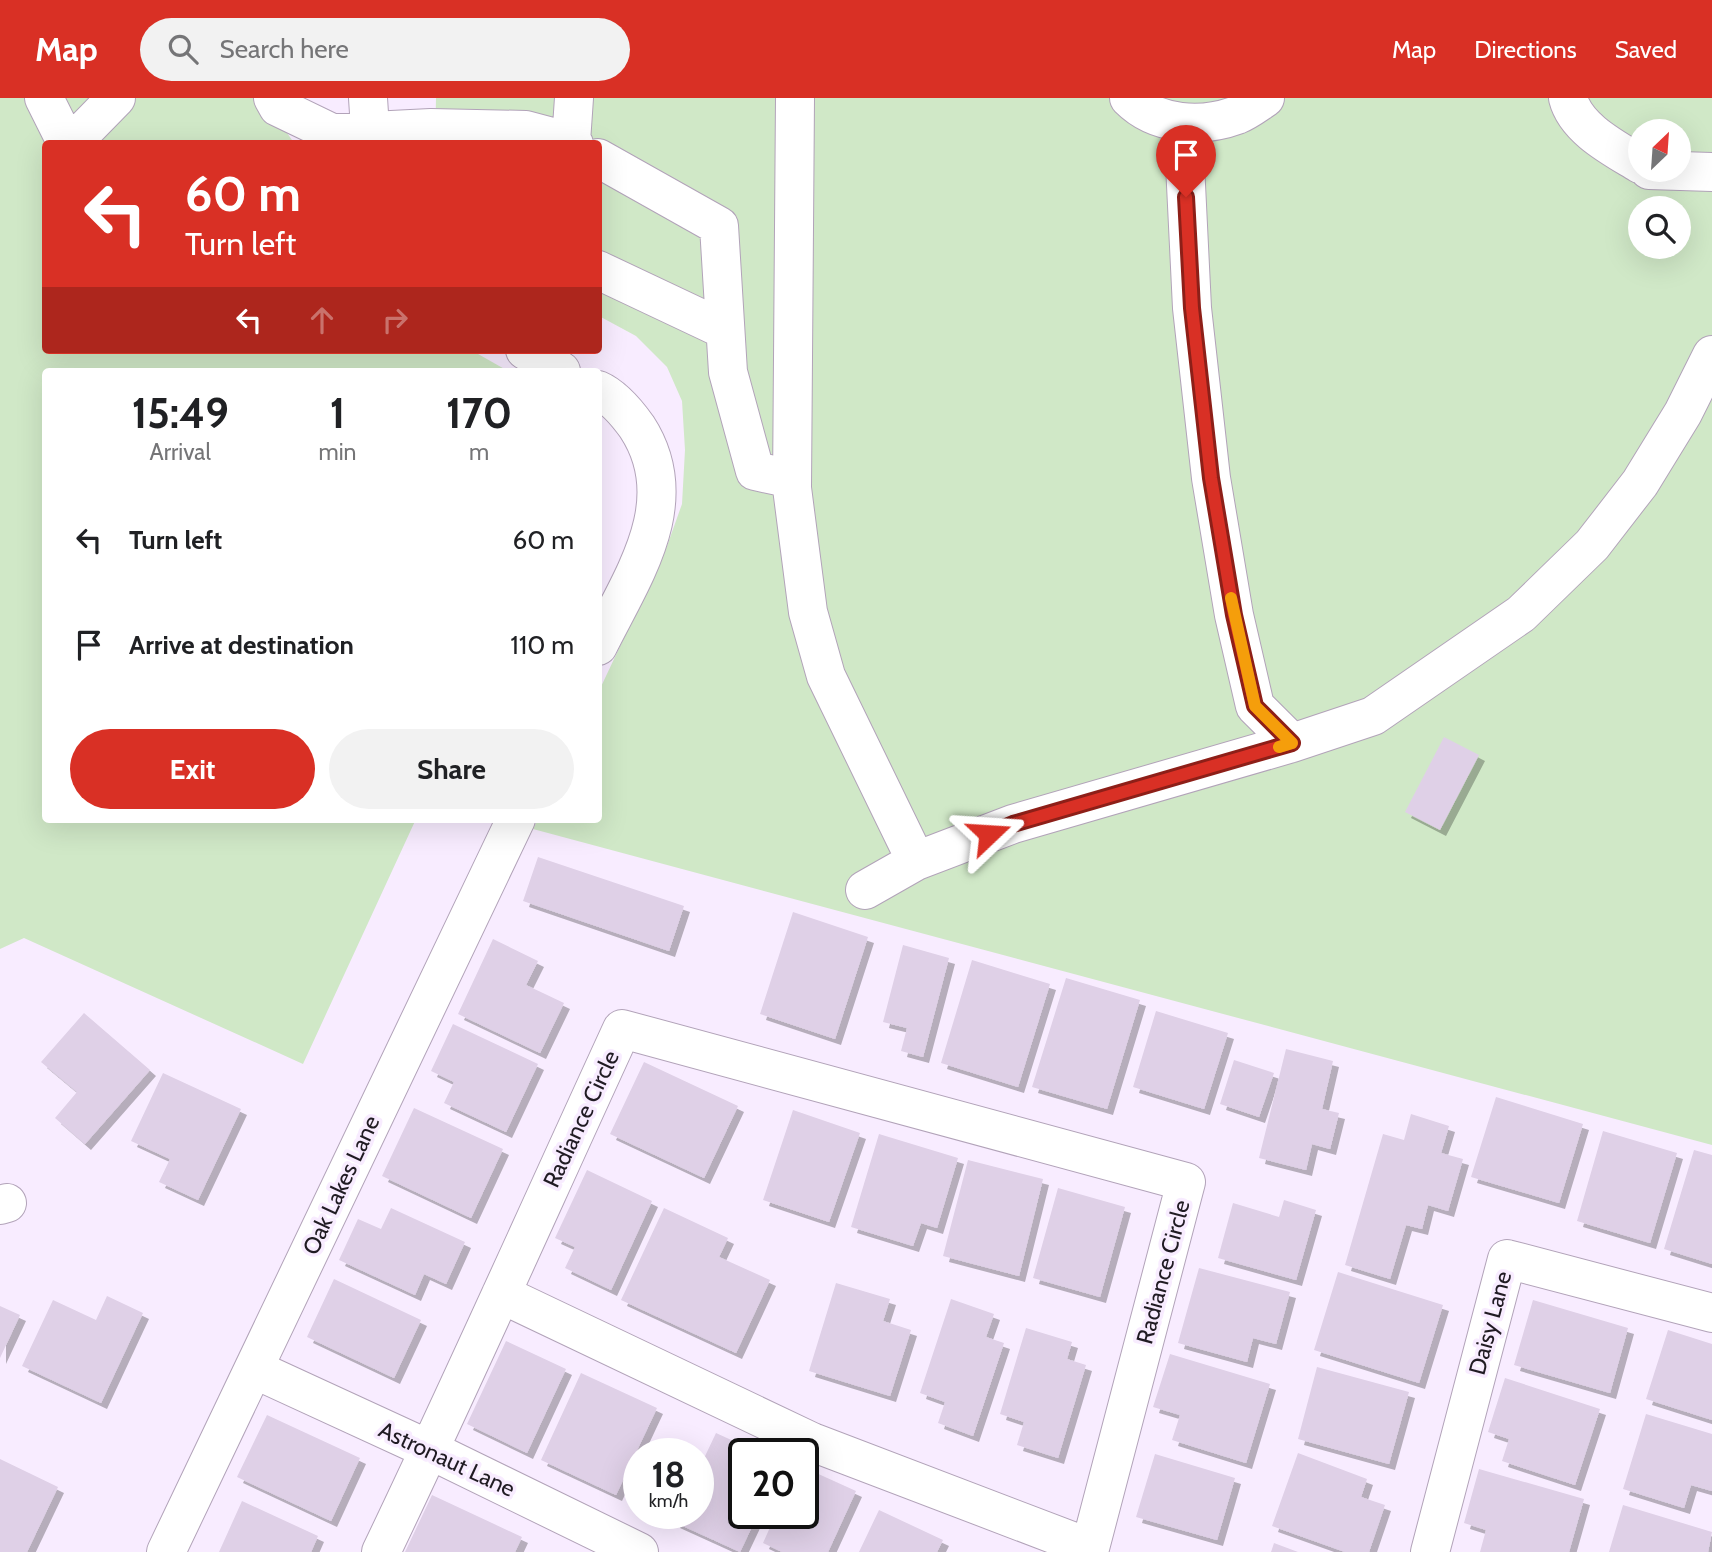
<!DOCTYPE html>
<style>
:root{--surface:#fff;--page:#f2f2f2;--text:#202124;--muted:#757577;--accent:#d93025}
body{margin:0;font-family:Cabin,sans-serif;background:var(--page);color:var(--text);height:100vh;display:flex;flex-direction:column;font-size:26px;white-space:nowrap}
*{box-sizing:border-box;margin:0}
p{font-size:23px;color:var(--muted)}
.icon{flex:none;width:38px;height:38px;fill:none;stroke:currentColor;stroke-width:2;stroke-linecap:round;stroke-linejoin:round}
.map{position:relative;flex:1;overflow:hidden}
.drawer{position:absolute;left:42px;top:270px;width:560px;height:455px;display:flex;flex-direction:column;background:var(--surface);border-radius:7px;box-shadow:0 7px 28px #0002}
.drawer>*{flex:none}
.banner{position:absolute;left:42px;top:42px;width:560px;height:214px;border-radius:7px;box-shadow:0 7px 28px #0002;background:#d93025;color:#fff;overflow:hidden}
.needle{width:46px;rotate:25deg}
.controls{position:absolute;left:1628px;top:21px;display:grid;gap:14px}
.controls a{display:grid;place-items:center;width:63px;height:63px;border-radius:50%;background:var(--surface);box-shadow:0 7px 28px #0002;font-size:35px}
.speed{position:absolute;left:623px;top:1340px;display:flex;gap:14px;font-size:35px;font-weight:700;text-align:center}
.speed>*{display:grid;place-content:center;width:91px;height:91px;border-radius:50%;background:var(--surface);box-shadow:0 7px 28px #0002;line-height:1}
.speed small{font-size:18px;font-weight:400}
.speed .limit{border:4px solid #111;border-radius:10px;background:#fff;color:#111}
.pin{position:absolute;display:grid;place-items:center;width:60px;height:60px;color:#fff;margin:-72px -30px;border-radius:50% 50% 50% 0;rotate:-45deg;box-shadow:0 0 7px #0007}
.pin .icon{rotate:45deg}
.me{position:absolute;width:77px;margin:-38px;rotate:70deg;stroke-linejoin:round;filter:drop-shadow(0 0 5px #0008)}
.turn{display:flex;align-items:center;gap:24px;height:147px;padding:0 28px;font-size:32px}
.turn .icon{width:91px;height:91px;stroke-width:2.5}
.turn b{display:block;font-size:49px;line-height:60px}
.lanes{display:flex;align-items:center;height:66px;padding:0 28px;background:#0003;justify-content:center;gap:35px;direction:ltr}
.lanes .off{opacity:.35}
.eta{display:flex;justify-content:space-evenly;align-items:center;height:119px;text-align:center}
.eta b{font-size:42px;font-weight:800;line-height:49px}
.action{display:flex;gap:14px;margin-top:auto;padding:14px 28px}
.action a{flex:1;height:80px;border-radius:42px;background:var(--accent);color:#fff;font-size:28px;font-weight:800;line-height:80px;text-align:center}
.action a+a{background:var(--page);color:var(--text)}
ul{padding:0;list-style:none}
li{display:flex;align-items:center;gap:21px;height:105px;padding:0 28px}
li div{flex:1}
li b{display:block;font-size:26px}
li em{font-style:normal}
header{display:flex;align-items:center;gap:42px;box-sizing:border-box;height:98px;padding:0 35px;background:var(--accent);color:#fff}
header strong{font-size:33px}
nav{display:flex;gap:38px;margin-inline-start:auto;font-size:24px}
.search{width:490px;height:63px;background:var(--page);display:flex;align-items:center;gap:18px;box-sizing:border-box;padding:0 24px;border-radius:38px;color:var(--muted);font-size:26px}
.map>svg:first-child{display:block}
.green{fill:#d0e8c7;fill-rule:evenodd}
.building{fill:#dfd0e7;filter:url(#shadow)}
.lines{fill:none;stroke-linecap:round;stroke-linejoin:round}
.minor-casing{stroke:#b2a3b9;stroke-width:40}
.minor{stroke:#fff;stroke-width:38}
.route-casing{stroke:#8d1f18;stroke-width:18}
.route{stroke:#d93025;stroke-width:12}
.slow{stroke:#f59e0b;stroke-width:12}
.labels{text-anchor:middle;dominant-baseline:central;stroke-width:7;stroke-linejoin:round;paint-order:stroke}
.street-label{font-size:23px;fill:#201b23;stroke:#f8ecff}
</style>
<header>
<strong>Map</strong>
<div class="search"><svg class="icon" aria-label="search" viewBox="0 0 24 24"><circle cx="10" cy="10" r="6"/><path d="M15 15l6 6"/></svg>Search here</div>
<nav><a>Map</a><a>Directions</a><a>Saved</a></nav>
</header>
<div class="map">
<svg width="1712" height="1454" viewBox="0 0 1712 1454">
<defs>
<filter id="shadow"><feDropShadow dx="6" dy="6" stdDeviation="0" flood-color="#0004"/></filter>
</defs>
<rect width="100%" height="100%" fill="#f8ecff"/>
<path class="green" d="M0 0H263L294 45 46 46V252H471L508 273H46V721H416L303 966 24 840 0 851Z
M436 0H1712V1047L533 731 538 721H598L599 593 667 448 682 406 685 352 682 303 667 269 636 238 599 218 598 46H435ZM1640 33H1678V72H1640ZM1640 110H1678V149H1640Z"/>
<path class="building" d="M1444 639 1479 657 1440 732 1405 714Z
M538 759 684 808 669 853 523 803Z
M793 814 868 839 835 941 760 916Z
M493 841 538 863 526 887 564 905 540 955 458 916Z
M903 847 949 860 923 959 901 953 907 930 883 924Z
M972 862 1050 886 1018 989 941 965Z
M1066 880 1140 902 1107 1011 1032 989Z
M1156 913 1228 935 1204 1011 1133 989Z
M84 915 150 972 85 1046 55 1020 77 994 41 964Z
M453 926 538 966 506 1034 444 1005 454 984 431 973Z
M1286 951 1333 963 1322 1011 1339 1015 1330 1051 1312 1046 1306 1072 1259 1060Z
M1234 962 1274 975 1259 1019 1220 1006Z
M644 964 738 1008 704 1080 610 1036Z
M163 975 241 1011 198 1102 159 1084 170 1061 131 1043Z
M1496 999 1583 1026 1559 1105 1471 1079Z
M414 1010 503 1051 471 1120 382 1078Z
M793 1012 860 1035 829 1124 763 1102Z
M1411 1016 1449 1028 1441 1055 1463 1061 1448 1113 1428 1107 1422 1131 1406 1127 1390 1181 1345 1167 1383 1036 1404 1042Z
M1603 1033 1677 1055 1650 1145 1577 1123Z
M879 1036 958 1060 937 1130 921 1125 913 1148 851 1129Z
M1694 1052 1712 1057V1166L1664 1151Z
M968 1062 1043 1081 1019 1178 943 1158Z
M587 1072 652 1103 611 1192 565 1170 575 1149 555 1140Z
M1058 1090 1125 1109 1100 1199 1033 1180Z
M1284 1102 1316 1112 1296 1182 1218 1160 1233 1105 1279 1119Z
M391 1110 465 1144 446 1186 424 1176 415 1197 339 1162 358 1121 381 1131Z
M664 1110 728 1140 719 1159 770 1182 736 1255 621 1202Z
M1199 1170 1290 1194 1276 1246 1253 1240 1247 1264 1178 1245Z
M1338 1174 1443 1207 1419 1285 1314 1252Z
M334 1181 421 1222 394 1280 307 1239Z
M836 1185 890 1201 883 1223 911 1232 890 1298 809 1273Z
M107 1198 143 1215 101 1305 22 1268 53 1202 96 1222Z
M951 1201 994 1216 986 1239 1004 1245 973 1338 938 1325 945 1304 920 1295Z
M1533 1202 1628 1230 1610 1295 1514 1267Z
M0 1208 20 1217 0 1260Z
M1026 1230 1072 1244 1067 1261 1086 1267 1058 1360 1017 1347 1024 1324 1000 1316Z
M1668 1232 1712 1246V1322L1646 1301Z
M506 1243 566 1271 527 1355 467 1326Z
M1170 1256 1270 1286 1246 1365 1172 1342 1180 1317 1153 1309Z
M1317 1269 1409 1294 1389 1366 1298 1341Z
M581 1275 657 1310 616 1397 541 1362Z
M1505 1280 1600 1311 1575 1387 1502 1363 1509 1341 1488 1334Z
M1646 1316 1712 1336V1393L1691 1387 1684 1410 1623 1391Z
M267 1317 360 1360 331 1423 237 1379Z
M716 1335 762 1356H744V1416H758L740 1454 674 1424 678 1416H698V1373Z
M1298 1355 1367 1381 1361 1399 1385 1407 1369 1454H1345L1272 1428Z
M1155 1356 1235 1380 1217 1442 1136 1419Z
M0 1361 58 1389 27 1454H0Z
M803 1369 856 1393 828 1454H782L763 1445 776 1416H803Z
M1479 1371 1584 1401 1569 1454H1480L1486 1432 1464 1425Z
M432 1397 522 1439 515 1454H405Z
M242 1403 318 1438 311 1454H219Z
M1623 1407 1712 1434 1708 1454H1609Z
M879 1412 943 1442 937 1454H859Z
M1274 1445 1298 1454H1271Z"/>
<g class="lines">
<defs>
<path id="minor" d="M44 0 67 46
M273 0 278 9 332 35 431 30 526 32 571 44
M368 0 371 46
M795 0 792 390 808 514 826 578 916 763
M1129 0C1157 28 1202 30 1237 17 1247 13 1256 6 1265 0
M1568 0C1576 31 1614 50 1640 66
M1183 25 1192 210 1211 380 1234 517 1255 608 1292 645
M71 46 116 0
M574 46 571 44 574 0
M598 60 719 128 728 274 755 373 792 381
M1649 72 1712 74
M598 172 725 232
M525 252 561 273
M598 292C614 299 627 315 637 329 686 404 632 479 598 548
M865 792 916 763 1013 726 1292 645 1373 618 1521 516 1592 447 1640 385 1683 315 1712 257
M0 1107 7 1105
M254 1271 430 1352 639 1454
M166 1454 516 721
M381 1454C464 1281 542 1105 622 931L1186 1084 1090 1450 812 1344 501 1196
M1430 1454 1507 1161 1712 1215"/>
</defs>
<use href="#minor" class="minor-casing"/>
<use href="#minor" class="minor"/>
</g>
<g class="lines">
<defs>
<path id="route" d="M989 736 1013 726 1292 645 1255 608 1234 517 1211 380 1192 210 1186 99"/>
</defs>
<use href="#route" class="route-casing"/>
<use href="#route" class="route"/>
<path class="slow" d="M1231 500 1255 608 1292 645 1279 649"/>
</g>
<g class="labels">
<g class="street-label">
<text transform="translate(581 1021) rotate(-65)">Radiance Circle</text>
<text transform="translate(341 1087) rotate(-65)">Oak Lakes Lane</text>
<text transform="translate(1163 1174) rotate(-75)">Radiance Circle</text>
<text transform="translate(1490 1225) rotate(-75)">Daisy Lane</text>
<text transform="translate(447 1361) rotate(25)">Astronaut Lane</text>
</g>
</g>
</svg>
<div class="controls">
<a><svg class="needle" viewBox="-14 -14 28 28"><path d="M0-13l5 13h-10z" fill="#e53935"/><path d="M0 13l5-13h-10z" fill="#757577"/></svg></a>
<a><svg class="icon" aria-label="search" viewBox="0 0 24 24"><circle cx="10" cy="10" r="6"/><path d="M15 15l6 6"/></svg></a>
</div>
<div class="speed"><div>18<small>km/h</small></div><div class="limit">20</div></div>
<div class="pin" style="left:1186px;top:99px;background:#d93025"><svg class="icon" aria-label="arrive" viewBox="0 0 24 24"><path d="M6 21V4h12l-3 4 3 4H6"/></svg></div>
<svg class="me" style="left:989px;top:736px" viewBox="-20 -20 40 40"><path d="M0-17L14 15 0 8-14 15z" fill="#d93025" stroke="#fff" stroke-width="4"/></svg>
<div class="banner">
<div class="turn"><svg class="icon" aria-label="left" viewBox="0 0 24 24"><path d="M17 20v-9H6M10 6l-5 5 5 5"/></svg><div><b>60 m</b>Turn left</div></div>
<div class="lanes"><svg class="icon" aria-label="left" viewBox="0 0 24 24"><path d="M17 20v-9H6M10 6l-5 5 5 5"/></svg><svg class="icon off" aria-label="ahead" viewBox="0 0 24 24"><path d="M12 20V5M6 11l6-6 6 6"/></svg><svg class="icon off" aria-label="right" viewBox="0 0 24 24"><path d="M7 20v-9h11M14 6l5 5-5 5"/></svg></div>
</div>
<section class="drawer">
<div class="eta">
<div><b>15:49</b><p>Arrival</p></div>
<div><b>1</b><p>min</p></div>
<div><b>170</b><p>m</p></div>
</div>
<ul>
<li><svg class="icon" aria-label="left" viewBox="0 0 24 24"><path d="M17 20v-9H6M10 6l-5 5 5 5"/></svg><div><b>Turn left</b></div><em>60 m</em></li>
<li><svg class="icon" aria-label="arrive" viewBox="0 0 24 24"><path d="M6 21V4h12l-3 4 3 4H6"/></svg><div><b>Arrive at destination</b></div><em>110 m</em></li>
</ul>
<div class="action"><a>Exit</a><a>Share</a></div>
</section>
</div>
